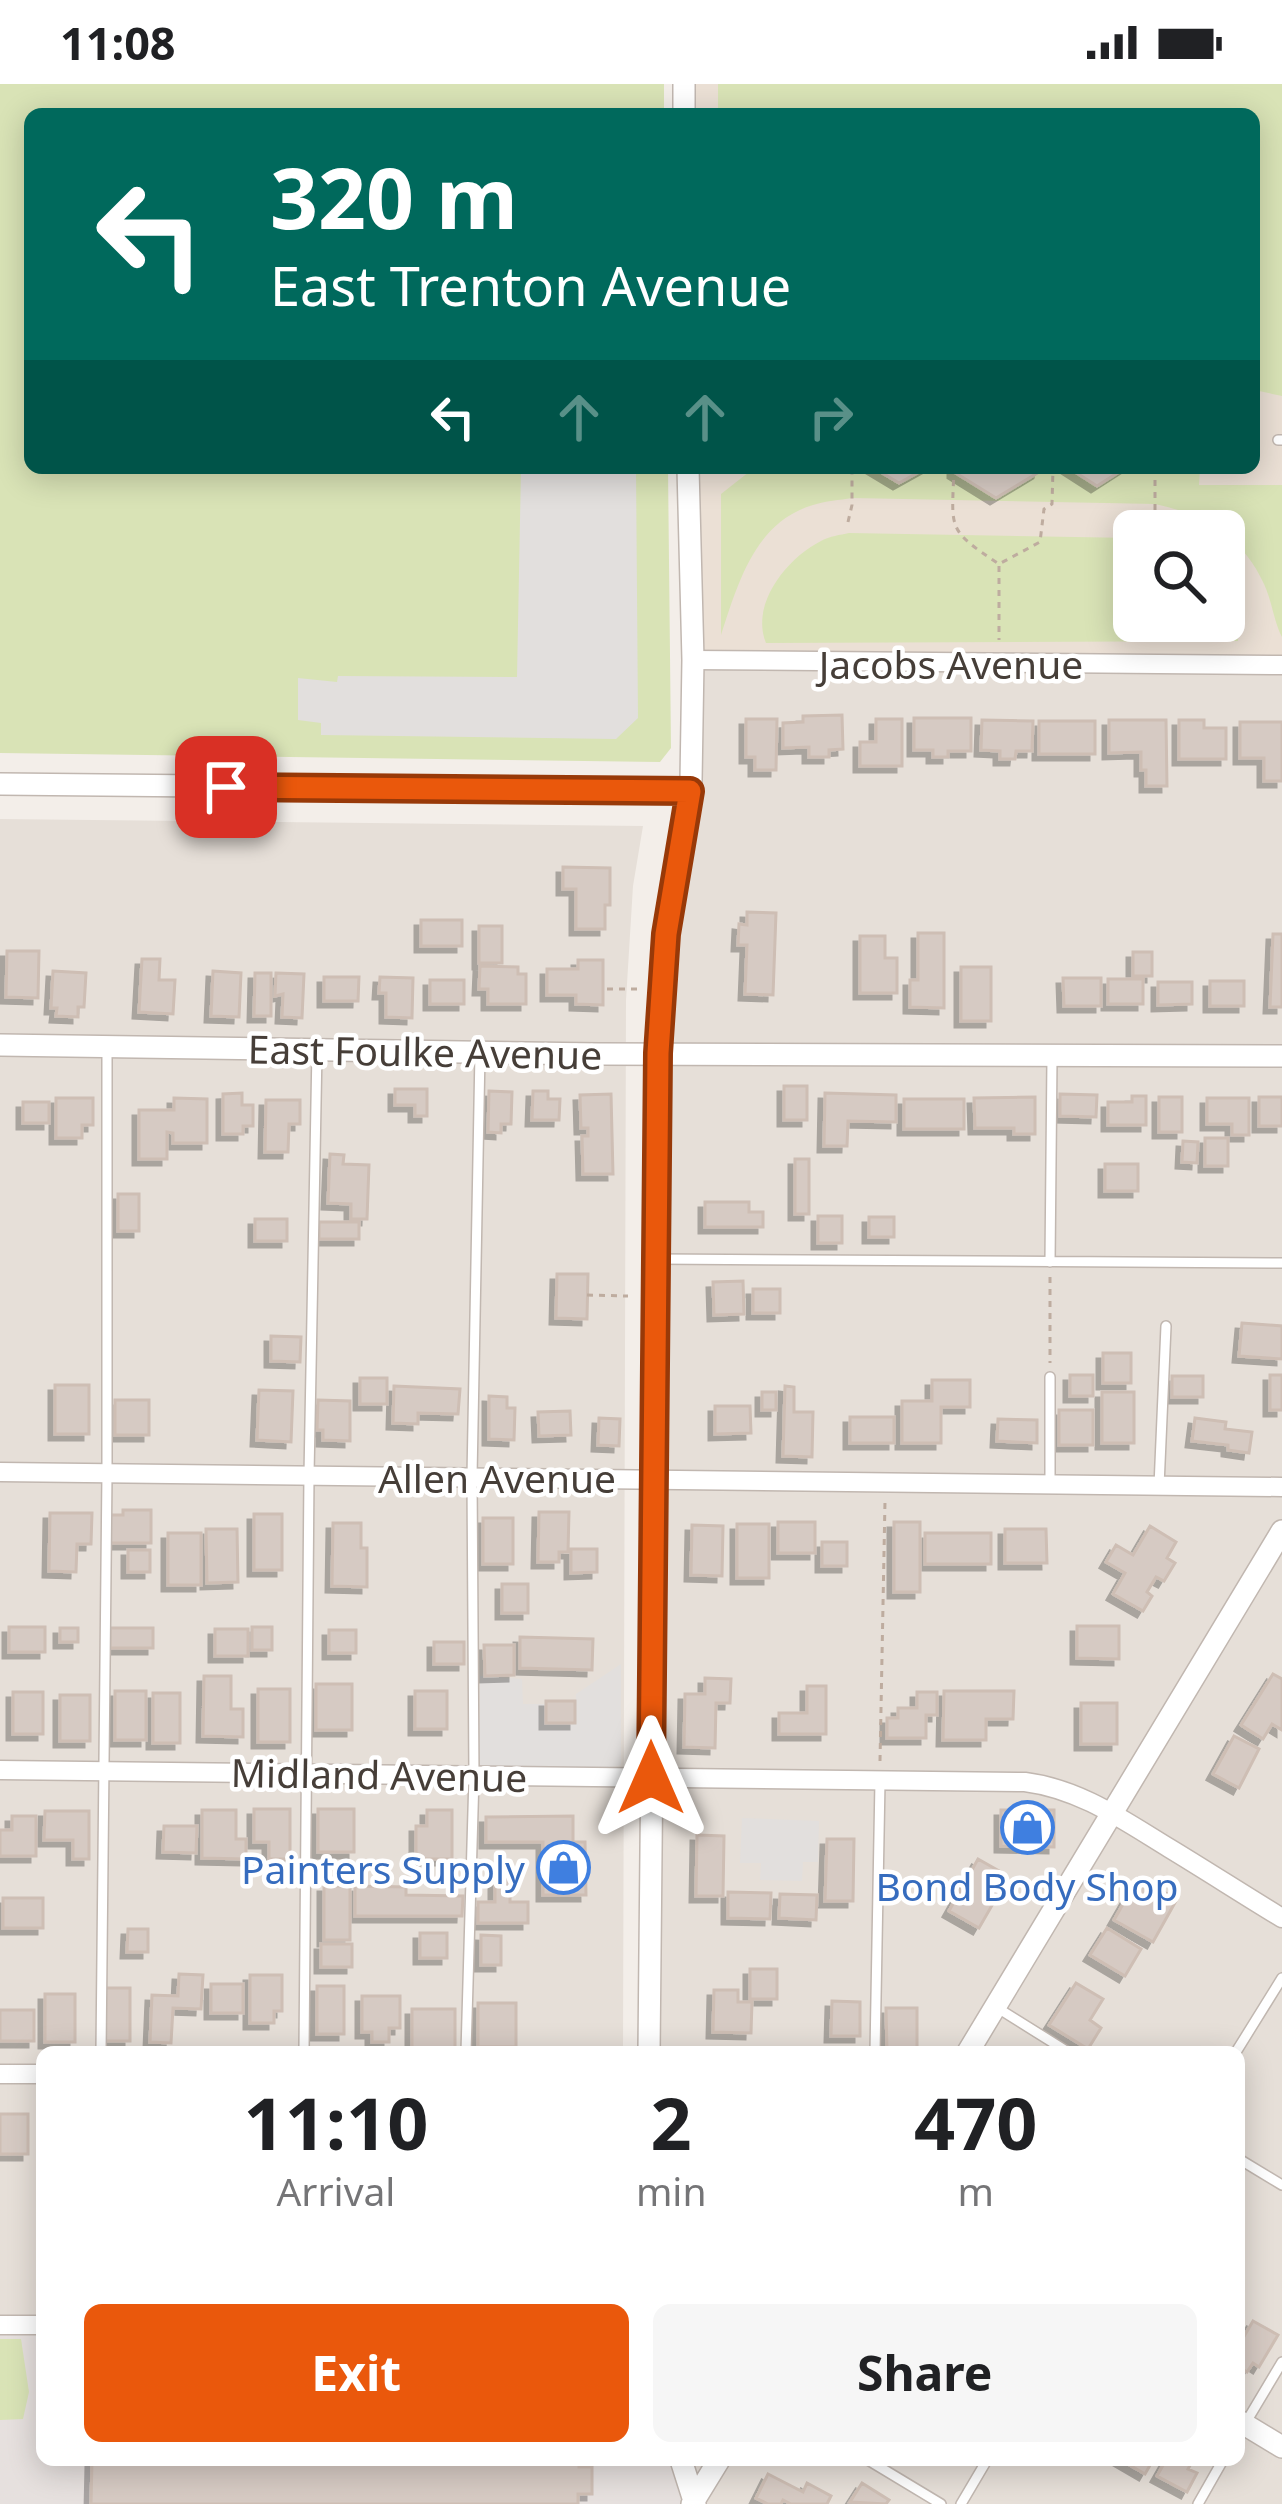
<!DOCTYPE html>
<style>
:root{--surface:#fff;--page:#f6f6f6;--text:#202124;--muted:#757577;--accent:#ea580c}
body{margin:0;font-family:"Noto Sans",sans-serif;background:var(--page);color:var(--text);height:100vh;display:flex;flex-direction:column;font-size:45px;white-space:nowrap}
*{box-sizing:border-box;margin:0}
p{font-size:39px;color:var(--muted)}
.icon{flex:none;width:66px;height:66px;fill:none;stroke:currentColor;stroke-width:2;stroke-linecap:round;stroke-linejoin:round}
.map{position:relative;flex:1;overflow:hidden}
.panel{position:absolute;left:36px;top:1962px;width:1209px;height:420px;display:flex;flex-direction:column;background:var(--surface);border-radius:18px;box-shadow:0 6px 30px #0003}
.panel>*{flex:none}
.hud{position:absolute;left:24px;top:24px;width:1236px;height:366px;border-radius:18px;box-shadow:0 6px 30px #0003;background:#00695c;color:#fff;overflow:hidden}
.tools{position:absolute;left:1113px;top:426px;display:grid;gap:24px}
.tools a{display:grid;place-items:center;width:132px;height:132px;border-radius:18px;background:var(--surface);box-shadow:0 6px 30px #0003;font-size:60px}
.pin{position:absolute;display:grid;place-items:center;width:102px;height:102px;color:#fff;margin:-51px;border-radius:24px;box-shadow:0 6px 18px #0006}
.me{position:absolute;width:132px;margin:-66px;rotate:0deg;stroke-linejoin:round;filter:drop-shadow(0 0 9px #0008)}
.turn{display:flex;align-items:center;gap:42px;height:252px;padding:0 48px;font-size:54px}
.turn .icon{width:156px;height:156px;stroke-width:2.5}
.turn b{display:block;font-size:84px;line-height:102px}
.lanes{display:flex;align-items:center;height:114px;padding:0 48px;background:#0003;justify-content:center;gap:60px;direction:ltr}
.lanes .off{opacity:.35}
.eta{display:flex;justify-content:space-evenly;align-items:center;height:204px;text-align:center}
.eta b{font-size:72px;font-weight:700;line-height:84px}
.cta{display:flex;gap:24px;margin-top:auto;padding:24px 48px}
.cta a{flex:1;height:138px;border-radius:18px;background:var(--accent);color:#fff;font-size:48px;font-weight:700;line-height:138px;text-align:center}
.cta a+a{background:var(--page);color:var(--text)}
.status{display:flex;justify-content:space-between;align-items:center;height:84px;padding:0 60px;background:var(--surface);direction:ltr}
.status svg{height:33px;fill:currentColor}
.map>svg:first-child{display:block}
.residential{fill:#e6dfd8;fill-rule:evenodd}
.industrial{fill:#e6e0de}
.education{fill:#ebe0d5;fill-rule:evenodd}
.green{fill:#d9e3b6}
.parking{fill:#e2dfdd}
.building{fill:#d6cac3;stroke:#cebeb4;stroke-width:3;filter:url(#shadow)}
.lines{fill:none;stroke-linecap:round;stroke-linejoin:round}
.service-casing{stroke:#c1b7b0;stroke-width:12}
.minor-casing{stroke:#c1b7b0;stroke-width:21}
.tertiary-casing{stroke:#c1b7b0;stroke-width:24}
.path{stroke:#beac9f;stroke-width:3;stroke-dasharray:6 6;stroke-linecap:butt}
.service{stroke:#fff;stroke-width:9}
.minor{stroke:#fff;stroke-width:18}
.tertiary{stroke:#fff;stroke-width:21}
.route-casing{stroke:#983908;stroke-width:30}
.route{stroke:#ea580c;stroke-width:21}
.labels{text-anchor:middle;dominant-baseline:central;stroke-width:9;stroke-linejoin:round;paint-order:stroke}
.street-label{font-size:39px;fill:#463e38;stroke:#fff}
.shop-label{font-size:39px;fill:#366cbe;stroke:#fff;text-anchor:end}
</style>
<div class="status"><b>11:08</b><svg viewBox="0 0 49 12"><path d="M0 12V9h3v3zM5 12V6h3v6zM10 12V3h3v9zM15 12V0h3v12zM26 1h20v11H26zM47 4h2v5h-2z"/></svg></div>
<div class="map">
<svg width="1282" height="2420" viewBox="0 0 1282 2420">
<defs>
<filter id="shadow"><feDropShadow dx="-6" dy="6" stdDeviation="0" flood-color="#0004"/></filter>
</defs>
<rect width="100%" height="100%" fill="#f3eee9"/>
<path class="residential" d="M1282 0V2420H692L681 2376H1239V1968H649L659 969 693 576 1254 384V30ZM1134 447H1224V537H1134Z
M0 735 643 742 633 802 626 916 623 1968H42V2241H0Z"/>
<path class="industrial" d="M0 2237H42V2376H681L692 2420H0Z"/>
<path class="education" d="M684 0H1282V581L693 576 688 384H1254V30H684ZM1134 447H1224V537H1134Z"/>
<path class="green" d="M0 0H664V30H30V384H668L671 664 660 678 0 669Z
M718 0H1282V312L1259 307 1258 160 1254 159V30H718Z
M754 384H873L899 399 926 384H943L944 388H954L996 414 1039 388 1070 385 1097 402 1125 384H1200L1199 401H1282V553C1274 538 1272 517 1264 500 1243 453 1203 430 1155 420L852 414C840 416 825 417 813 421 755 438 738 499 721 551V410Z
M849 449 1134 454V537H1224V497L1236 523 1238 557 766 559C750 520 787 474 821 457 830 452 840 451 849 449Z
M0 2255H21L29 2308 23 2335 0 2336Z"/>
<path class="parking" d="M521 384H636L638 634 616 655 321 651V639L298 636V594L337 598 338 592 517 593Z
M621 1580V1681L604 1685 479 1683 480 1592 522 1595 523 1620H546V1639H575L576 1610Z
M742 1734 819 1737 818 1778H803L802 1797 760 1796 761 1779H740Z"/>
<path class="building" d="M874 384H926L899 399Z
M954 384H1040L1039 388 996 414 954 388Z
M1069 384H1125L1097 402Z
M842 631 843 665 829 666V673H809V663L783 664V639L803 638V632Z
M914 634H971V667H948V673H933V666H914Z
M746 635H777L776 686H755V673H746Z
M876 635H902V682H860V658H876Z
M982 636 1033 637 1032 667H1016L1015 675H1000V667L981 666Z
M1109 636H1166L1167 702H1146V686H1141V668L1109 669Z
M1179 636H1204V644H1226V675H1179Z
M1039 637H1095V670H1039Z
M1240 638H1282V697H1264V674H1240Z
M563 783 610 784V821H605V845H576V805H563Z
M747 828 776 829 773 911 745 910 747 861H738L739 840 747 841Z
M421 836H462V862H421Z
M479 842H502V879H479Z
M918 849H944V924L910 923V896H918Z
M1273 850H1282V923H1270Z
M860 852H885V874H897V909H860Z
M7 867H39L38 914 6 913Z
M1133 868H1152V892H1133Z
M142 875H160L159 896H175L173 930 139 928Z
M578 876H603V921L576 920V911H547V885H578Z
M480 882 518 883V890H526V920H488V905H479Z
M961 883H991V937H961Z
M53 887 86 889 84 923H78V933L56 932 57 924H51Z
M213 887 241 889 239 933 211 932Z
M255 889H271V932H254Z
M276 889 304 890 302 934 282 933 283 910 275 912Z
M324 893H359L358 917H324Z
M380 893 413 894 412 934 386 933V909H379Z
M1063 894H1101V922H1064Z
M1108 895H1143V920H1108Z
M430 896H464V920H430Z
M1210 897H1244V922H1210Z
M1158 898H1192V920L1158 921Z
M784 1002H807V1036H784Z
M395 1005H427V1032H415V1021H395Z
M489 1007 512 1008 511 1040H501V1049L488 1048Z
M533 1007H548V1015H560L559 1036H532Z
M242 1009V1021H253V1042H243V1050H223V1010Z
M825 1009 896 1011V1038L848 1037 847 1062H824Z
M611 1010 613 1090H583L582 1052H588V1044H581L580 1011Z
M1060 1010 1097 1011 1096 1033 1060 1032Z
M1132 1012H1146V1041H1108V1018H1132Z
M1035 1013V1050H1014V1044H975L974 1014Z
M1159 1013H1182V1048H1159Z
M1259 1013H1282V1042H1259Z
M56 1014H93V1041H82V1054H56Z
M174 1014 207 1015V1059H173V1049L167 1048V1075H139V1026H174Z
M1207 1014H1249V1051H1232V1040H1207Z
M904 1015H964V1045H904Z
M266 1016H300V1040H289L288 1068H265Z
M23 1018H49V1039H23Z
M1205 1054H1228V1082H1205Z
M1183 1057 1198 1058 1197 1079 1182 1078Z
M330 1070 344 1071 343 1080 369 1081 367 1135H351V1120L328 1119Z
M795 1075H809V1130H795Z
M1105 1080H1138V1107H1105Z
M118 1110H139V1147H118Z
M705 1118H749V1128H763V1143H705Z
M818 1132H842V1159H818Z
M869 1133H894V1153H869Z
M255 1135H287V1157H255Z
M319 1138H359V1155H319Z
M557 1190H588L587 1235 556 1234Z
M743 1197 744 1230 714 1231 713 1198Z
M753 1205H780V1229H753Z
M1242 1239 1282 1242V1275L1239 1272Z
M271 1252 301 1253 300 1278 271 1277Z
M1103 1269H1131V1299H1103Z
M1070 1291H1093V1312H1070Z
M1270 1291H1282V1326H1270Z
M1172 1292H1203V1313H1172Z
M360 1294H387V1320H360Z
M932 1296H970V1323H941V1359H902V1317H932Z
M55 1301H89V1350H55Z
M394 1302 460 1305 458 1330 418 1329V1340L393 1339Z
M785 1302 794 1303V1328H813L812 1373 783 1372Z
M259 1306 293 1307 291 1358 257 1356Z
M762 1308H776V1326H762Z
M1102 1308H1134V1359H1102Z
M489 1312 507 1313V1324H515L514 1356 489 1355Z
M115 1316H149V1351H115Z
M318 1316 350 1317V1357L323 1356V1346H317Z
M715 1322H750L751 1349 715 1350Z
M1059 1326H1093V1361H1059Z
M570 1327 571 1351 539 1352 538 1328Z
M850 1333H894V1359H850Z
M599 1334 620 1335 619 1362 598 1361Z
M1195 1334 1226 1338 1225 1345 1252 1348 1249 1369 1228 1366V1361L1192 1357Z
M998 1335 1037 1336V1359L997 1357Z
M123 1426H151V1459H109V1431H123Z
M539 1428H569L568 1468H559V1478H538Z
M50 1429H92L91 1460H77L76 1488 49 1487Z
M254 1430H282V1486H254Z
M483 1434H513V1480H483Z
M778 1438H815V1469H778Z
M894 1438H920V1508H894Z
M333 1439H361V1464H367V1503L332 1502Z
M737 1440H769V1494H737Z
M692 1441 723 1442 722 1492 691 1491Z
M1150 1442 1176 1458 1167 1474 1175 1479 1164 1497 1156 1493 1147 1508 1152 1512 1143 1527 1113 1510 1125 1489 1106 1478 1116 1461 1133 1471Z
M206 1445H237L238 1498 207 1499Z
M1005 1445H1046L1047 1479H1005Z
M168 1449H201V1501H168Z
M925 1449H991V1480H925Z
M822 1458H847V1482H822Z
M571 1465H597V1488L571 1489Z
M128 1466H150V1488H128Z
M502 1500H528V1529H502Z
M1077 1542H1119V1575L1077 1574Z
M9 1543H45V1568H9Z
M252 1543H272V1566H252Z
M60 1544H78V1558H60Z
M110 1544H153V1564H110Z
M215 1545H248V1572H215Z
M329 1546H356V1569H329Z
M520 1553 593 1555 592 1586 520 1584Z
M434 1558H464V1580H434Z
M484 1561H514V1591L485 1592Z
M1273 1590 1282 1595V1646L1272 1640 1263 1655 1241 1641Z
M204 1592H231V1625H243V1653L203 1652Z
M705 1594 731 1595 730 1619H716L715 1664 684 1663 685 1610H705Z
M316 1600H352V1646H316Z
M807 1602H826V1650H779V1629H807Z
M258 1605H290V1658H258Z
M115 1607H146V1656H115Z
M415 1607H447V1645H415Z
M944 1607H1014L1013 1635H986V1656H943Z
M13 1608H43V1650H13Z
M917 1608H937V1631H926V1654H887V1634H898V1624H917Z
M153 1609H180V1659H153Z
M60 1611H90V1657H60Z
M546 1617H575V1639H546Z
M1081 1619H1117V1660H1081Z
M1234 1652 1259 1665 1239 1704 1213 1690Z
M254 1725H290V1775H269V1758H254Z
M318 1725H354V1768H318Z
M202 1726H236V1755H246V1775L202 1774Z
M427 1726H452V1775H416V1742H427Z
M1001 1726H1054V1763L1001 1762Z
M45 1727H89V1775H73V1756H44Z
M12 1732H36V1772H0V1746H12Z
M573 1732V1758H585L586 1811H543V1758H486V1733Z
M164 1742H197L196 1769 163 1768Z
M697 1751 724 1752 723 1812H696Z
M827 1755H854L853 1817H825Z
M978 1775 1001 1788 990 1807 998 1811 979 1844 949 1827Z
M510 1786V1818H528V1839H478V1818H495V1787Z
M1138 1794 1177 1815 1153 1858 1114 1836Z
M324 1802H350V1856H324Z
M355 1802 406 1803V1811L463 1812 462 1832H355Z
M728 1808 771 1809 770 1835 728 1834Z
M780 1810 817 1811 816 1836 779 1834Z
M3 1814H43V1844H3Z
M1107 1844 1141 1865 1125 1892 1090 1871Z
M128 1845H148V1868H127Z
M420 1849H447V1874H420Z
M481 1851 501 1852V1881H481Z
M321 1860H352V1883H321Z
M750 1885H777V1915H750Z
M179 1890 203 1891 201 1925 173 1924 171 1959 150 1958 152 1911 178 1912Z
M250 1891H282V1927H274V1939H250Z
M1076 1899 1103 1915 1090 1936 1101 1944 1088 1965 1049 1941Z
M211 1900H243V1929H211Z
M317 1902H344V1950H317Z
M104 1904H130V1957H104Z
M714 1906H738V1918H752L751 1949 713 1948Z
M45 1910H75V1958H45Z
M362 1912H400V1944H389V1958H372V1948H362Z
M832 1917 860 1918V1952H831Z
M478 1919H516V1963H478Z
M886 1924H917V1968H887Z
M412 1925H455V1968H412Z
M0 1926H34V1957H0Z
M0 2030H28V2070H0Z
M1253 2237 1278 2251 1259 2283 1253 2279 1247 2288 1239 2283V2261Z
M92 2376H579V2383H592V2410H578V2420H91Z
M1121 2376H1153L1145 2390Z
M1166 2376H1193L1188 2385 1197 2389 1187 2408 1157 2392Z
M768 2390 803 2408 807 2399 831 2412 827 2420H791L783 2416 781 2420H768L756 2414Z
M862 2399 889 2416 886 2420 850 2418Z"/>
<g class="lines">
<defs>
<path id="service" d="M1278 356H1282
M657 1175 1282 1179
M1050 1178 1052 974
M1050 1401V1293
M1159 1402 1166 1242
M996 1923 1068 1968
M101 1968 107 1389V962
M304 1968 309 1391 317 966
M466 1968 474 1692 472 1393 480 968
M875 1968 880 1697
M1236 1968 1282 1894
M1239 2075 1282 2101
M1239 2350 1282 2278
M868 2376 941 2420
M961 2420 987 2376
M1198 2420 1223 2376"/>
<path id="minor" d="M693 576 1282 581
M0 1388 1282 1403
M0 1686 1025 1698C1080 1705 1123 1736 1169 1764 1207 1787 1244 1811 1282 1834
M0 1990H42
M0 2241H42"/>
<path id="tertiary" d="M684 0V30
M0 700 690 707
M0 961 599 970 1282 972
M649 1968 659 969 666 850 691 697 693 576 688 384
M968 1968 1282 1447
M1239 2337 1282 2363
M681 2376 695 2420
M692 2420 719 2376"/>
</defs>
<use href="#service" class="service-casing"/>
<use href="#minor" class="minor-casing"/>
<use href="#tertiary" class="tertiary-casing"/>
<path class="path" d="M954 384C952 446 946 445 999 480L1040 458 1044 425 1052 420 1053 384
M1155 384V442
M848 438 852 421V384
M999 482V556
M607 905H637
M1050 1193V1279
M587 1211 628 1212
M880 1677 885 1417"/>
<use href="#service" class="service"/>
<use href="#minor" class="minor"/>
<use href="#tertiary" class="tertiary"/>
</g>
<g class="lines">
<defs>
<path id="route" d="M226 703 690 707 666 850 658 969 651 1694"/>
</defs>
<use href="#route" class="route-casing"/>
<use href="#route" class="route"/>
</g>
<defs>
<symbol id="shop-ring" viewBox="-11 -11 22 22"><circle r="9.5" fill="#fff" stroke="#3f7fe0" stroke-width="1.5"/><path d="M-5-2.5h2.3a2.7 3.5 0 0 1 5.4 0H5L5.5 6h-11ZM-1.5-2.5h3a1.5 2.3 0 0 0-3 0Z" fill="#3f7fe0"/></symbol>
</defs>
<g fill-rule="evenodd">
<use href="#shop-ring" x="998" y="1714" width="59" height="59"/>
<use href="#shop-ring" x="534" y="1754" width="59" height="59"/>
</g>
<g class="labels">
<g class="street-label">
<text x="951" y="579">Jacobs Avenue</text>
<text transform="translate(425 967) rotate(1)">East Foulke Avenue</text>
<text x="497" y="1393">Allen Avenue</text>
<text transform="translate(379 1690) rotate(1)">Midland Avenue</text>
</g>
<g class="shop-label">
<text x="525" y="1784">Painters Supply</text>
<text x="1027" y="1801" text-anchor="middle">Bond Body Shop</text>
</g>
</g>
</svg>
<div class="tools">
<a><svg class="icon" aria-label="search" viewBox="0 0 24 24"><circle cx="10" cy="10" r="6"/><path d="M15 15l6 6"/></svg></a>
</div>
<div class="pin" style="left:226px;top:703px;background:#d93025"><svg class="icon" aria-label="arrive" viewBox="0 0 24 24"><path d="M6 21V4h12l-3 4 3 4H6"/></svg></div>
<svg class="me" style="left:651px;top:1694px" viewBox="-20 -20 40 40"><path d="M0-17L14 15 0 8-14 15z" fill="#ea580c" stroke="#fff" stroke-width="4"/></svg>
<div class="hud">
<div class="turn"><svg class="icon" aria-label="left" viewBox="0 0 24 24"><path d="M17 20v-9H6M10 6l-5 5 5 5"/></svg><div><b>320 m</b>East Trenton Avenue</div></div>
<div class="lanes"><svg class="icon" aria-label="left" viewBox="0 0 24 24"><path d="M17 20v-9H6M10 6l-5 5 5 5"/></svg><svg class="icon off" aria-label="ahead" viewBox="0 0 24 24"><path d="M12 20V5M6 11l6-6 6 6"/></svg><svg class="icon off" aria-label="ahead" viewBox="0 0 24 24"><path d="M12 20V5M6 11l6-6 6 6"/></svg><svg class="icon off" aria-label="right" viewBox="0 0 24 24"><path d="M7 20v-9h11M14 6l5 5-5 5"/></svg></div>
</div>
<section class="panel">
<div class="eta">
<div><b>11:10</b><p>Arrival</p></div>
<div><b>2</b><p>min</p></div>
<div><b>470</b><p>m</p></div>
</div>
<div class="cta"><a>Exit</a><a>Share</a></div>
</section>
</div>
